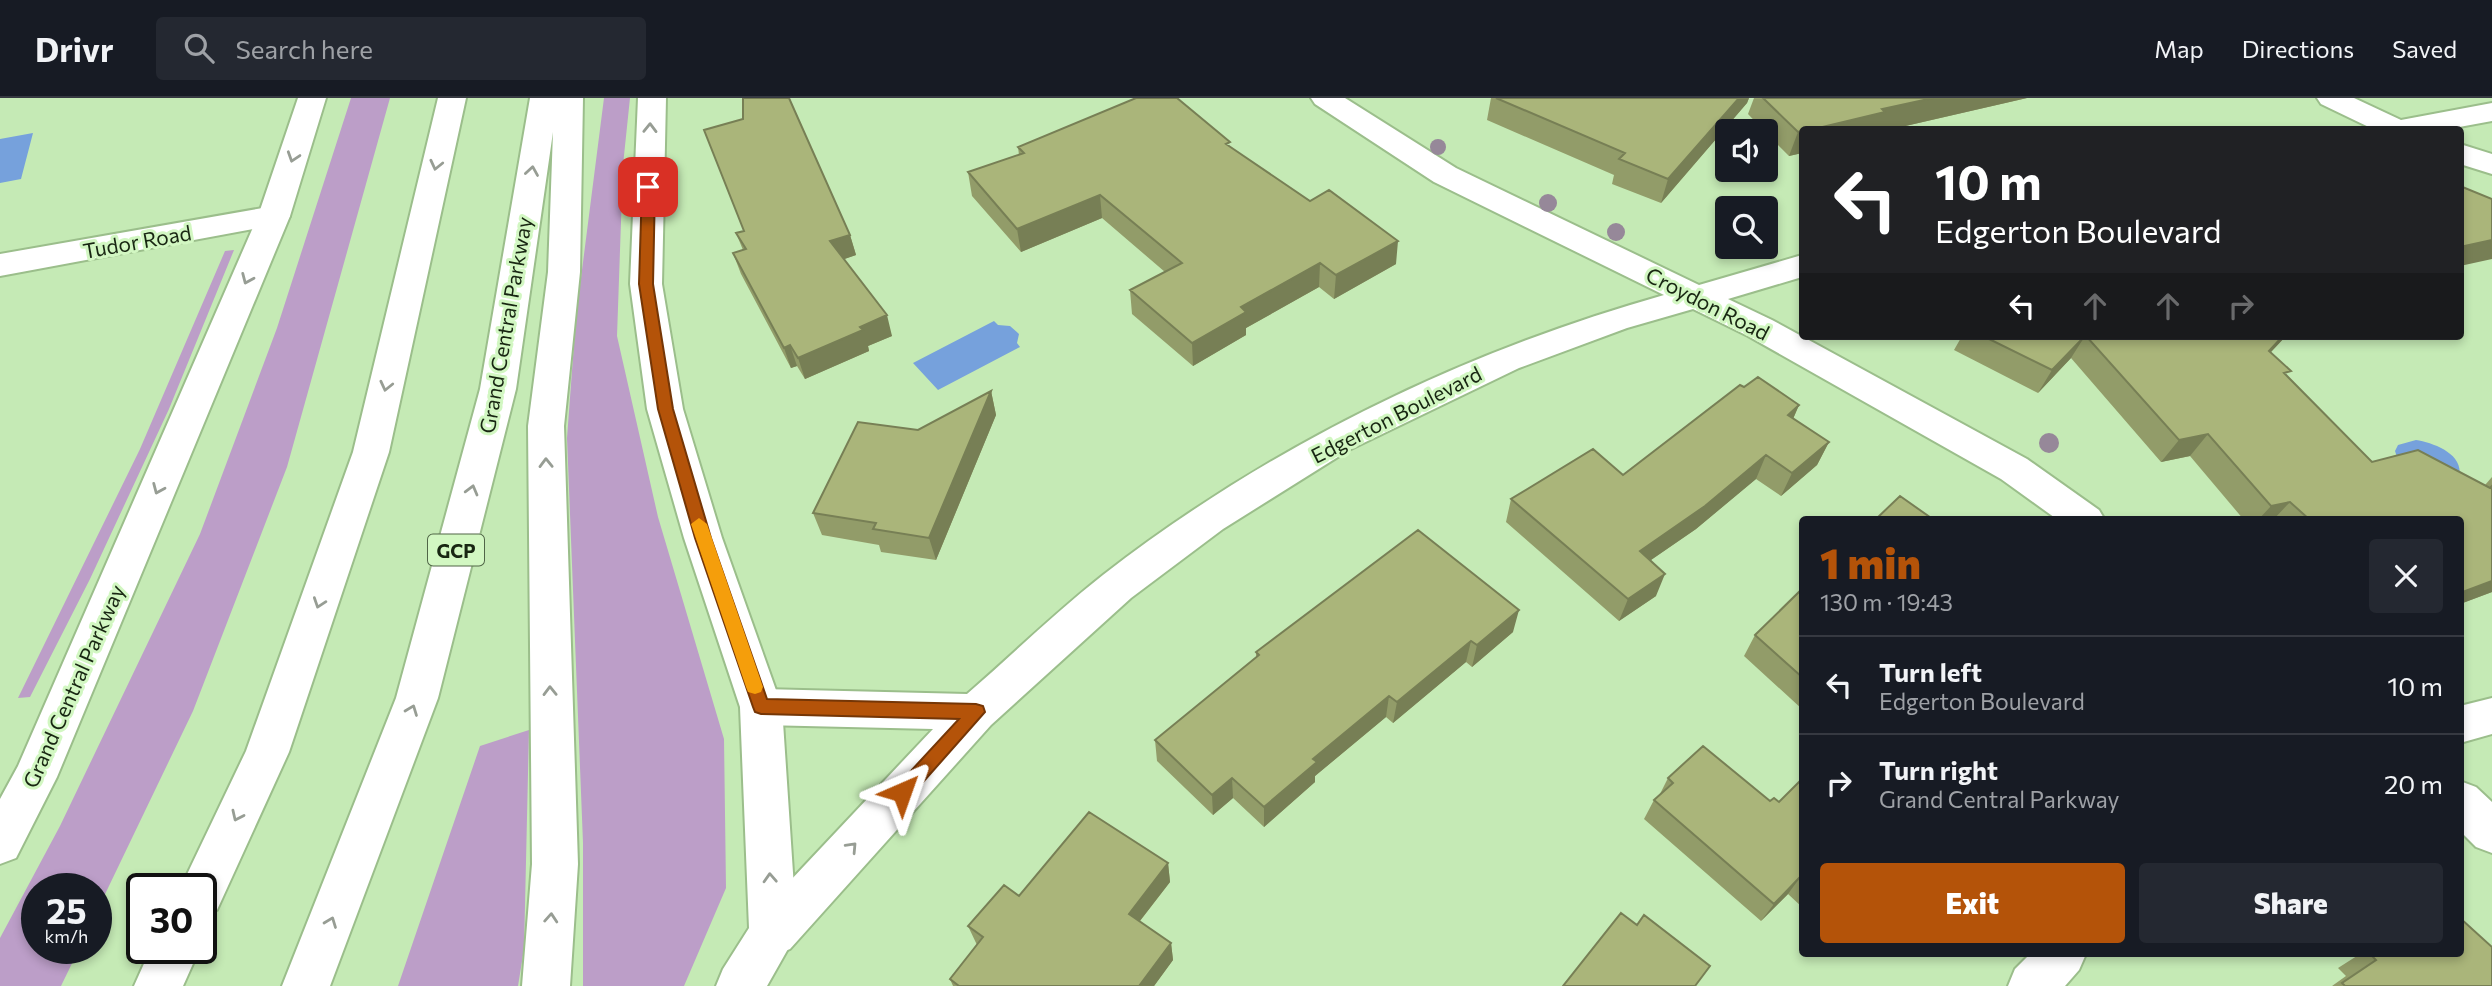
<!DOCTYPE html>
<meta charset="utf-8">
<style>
:root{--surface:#171b24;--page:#242831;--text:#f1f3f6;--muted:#9ea1a6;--line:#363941;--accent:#b45309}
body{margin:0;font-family:Commissioner,sans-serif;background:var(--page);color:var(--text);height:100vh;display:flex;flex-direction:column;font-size:26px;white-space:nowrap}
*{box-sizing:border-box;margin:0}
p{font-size:23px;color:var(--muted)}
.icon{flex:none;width:38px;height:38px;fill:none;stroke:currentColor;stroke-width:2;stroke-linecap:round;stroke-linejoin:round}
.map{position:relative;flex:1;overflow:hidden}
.side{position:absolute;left:1799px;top:418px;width:665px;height:441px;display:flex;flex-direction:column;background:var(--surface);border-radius:7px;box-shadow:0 4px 10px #0003}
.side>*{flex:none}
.guide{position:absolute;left:1799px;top:28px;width:665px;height:214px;border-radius:7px;box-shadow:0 4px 10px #0003;background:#202124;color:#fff;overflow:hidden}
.tools{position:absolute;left:1715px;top:21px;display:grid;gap:14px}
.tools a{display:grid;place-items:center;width:63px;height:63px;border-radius:7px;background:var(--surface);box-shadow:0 4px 10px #0003;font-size:35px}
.speed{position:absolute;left:21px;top:775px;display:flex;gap:14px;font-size:35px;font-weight:700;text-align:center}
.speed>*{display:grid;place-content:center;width:91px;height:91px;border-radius:50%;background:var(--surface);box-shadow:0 4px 10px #0003;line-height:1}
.speed small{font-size:18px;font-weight:400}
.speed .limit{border:4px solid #111;border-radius:10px;background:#fff;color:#111}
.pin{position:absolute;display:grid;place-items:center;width:60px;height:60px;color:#fff;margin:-30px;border-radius:14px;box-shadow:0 4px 10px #0006}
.me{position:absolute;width:77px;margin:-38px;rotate:43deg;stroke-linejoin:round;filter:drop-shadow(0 0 5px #0008)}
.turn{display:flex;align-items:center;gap:24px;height:147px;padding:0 21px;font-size:32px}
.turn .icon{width:91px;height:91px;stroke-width:2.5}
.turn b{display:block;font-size:49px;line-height:60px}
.lanes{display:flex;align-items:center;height:66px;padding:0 21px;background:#0003;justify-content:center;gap:35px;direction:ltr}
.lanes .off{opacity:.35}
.round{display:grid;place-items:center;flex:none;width:74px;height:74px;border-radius:7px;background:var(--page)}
.overview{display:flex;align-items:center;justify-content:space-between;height:119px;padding:0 21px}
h1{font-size:42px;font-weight:800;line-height:52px;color:var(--accent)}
.primary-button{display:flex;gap:14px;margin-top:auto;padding:14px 21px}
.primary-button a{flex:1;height:80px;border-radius:7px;background:var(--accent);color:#fff;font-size:28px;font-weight:800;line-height:80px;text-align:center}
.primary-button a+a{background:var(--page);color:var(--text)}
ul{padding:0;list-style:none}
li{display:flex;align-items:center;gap:21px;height:98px;padding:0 21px;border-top:2px solid var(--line)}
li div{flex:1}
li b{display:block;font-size:26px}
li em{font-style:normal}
header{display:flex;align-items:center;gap:42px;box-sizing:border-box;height:98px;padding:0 35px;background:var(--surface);border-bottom:2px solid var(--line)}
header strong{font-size:33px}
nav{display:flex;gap:38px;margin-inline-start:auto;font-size:24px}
.search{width:490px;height:63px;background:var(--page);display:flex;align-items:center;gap:18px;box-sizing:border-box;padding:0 24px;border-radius:7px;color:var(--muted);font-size:26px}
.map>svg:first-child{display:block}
.green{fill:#bc9ec8}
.water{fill:#76a1dc}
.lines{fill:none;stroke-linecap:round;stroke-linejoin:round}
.street-casing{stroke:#9bbe8b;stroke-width:4}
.secondary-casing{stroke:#9bbe8b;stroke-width:4}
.highway-casing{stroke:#9bbe8b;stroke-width:4}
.street{fill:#fff;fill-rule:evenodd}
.secondary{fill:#fff;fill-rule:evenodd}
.highway{fill:#fff;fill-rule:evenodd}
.tree{fill:#968899}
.wall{fill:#929c69}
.shaded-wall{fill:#777f55}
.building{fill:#aab57a;stroke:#777f55;stroke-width:2}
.oneway{stroke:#979d94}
.route{fill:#b45309;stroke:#753606;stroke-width:2}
.slow{fill:#f59e0b}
.labels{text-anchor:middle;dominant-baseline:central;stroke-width:6;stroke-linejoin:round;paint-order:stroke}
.shield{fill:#d2f7c2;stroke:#506547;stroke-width:2}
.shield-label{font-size:19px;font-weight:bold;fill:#182612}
.street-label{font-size:21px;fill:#182612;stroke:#d2f7c2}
</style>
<header>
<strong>Drivr</strong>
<div class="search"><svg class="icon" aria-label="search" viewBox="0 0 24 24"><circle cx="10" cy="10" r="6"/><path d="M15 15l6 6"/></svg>Search here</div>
<nav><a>Map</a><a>Directions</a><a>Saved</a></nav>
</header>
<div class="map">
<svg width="2492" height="888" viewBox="0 0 2492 888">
<rect width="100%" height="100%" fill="#c5eab5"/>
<path class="green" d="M351 0H390L287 369 193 613 96 815V791H37V850L79 851 61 888H0V840L60 728 200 436 277 230Z
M604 0H630L623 67 617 238 658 419 724 641 726 790 684 888H583V745L567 340 576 219Z
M234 152 169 311 90 481 30 599 18 600 140 351 225 153Z
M529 632 524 851 518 888H398L480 648Z"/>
<path class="water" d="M33 35 21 81 0 85V41Z
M994 223 998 227 1010 228 1019 236 1017 245 1020 249 938 292 913 265Z
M2416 342C2434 345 2465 356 2459 380L2398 362 2395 353 2398 347Z"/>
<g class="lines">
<defs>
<path id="street" d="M1311 0H1345L1456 70 1699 187 1802 157V179L1728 201 1772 222 2027 361 2099 412 2105 422H2058L2001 381 1748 238 1693 211 1627 230 1519 270 1349 352 1223 431 1131 500 991 627 790 851 773 858 756 851 749 835 756 819 933 631 761 627 746 622 740 609 746 596 761 591 967 596C1013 556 1056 514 1103 477 1269 348 1462 254 1664 197L1434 84 1315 6Z
M2317 0H2354L2401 22 2492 5V23L2443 32H2375L2321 6Z
M2460 46 2492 56V76L2460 66Z
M274 108 285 111 290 118 285 125 0 178V156Z
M2492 600V636L2460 645V608Z
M2460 683 2476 689 2492 704V755L2476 749 2460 733Z
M2030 856H2086L2079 872 2065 888H2008L2015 871Z"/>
<path id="secondary" d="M298 0H326L290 118 57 679 16 760 0 766V701L18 668 258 118Z
M638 0H666L662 186 683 311 722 440 782 609 797 835 767 888H716L723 871 749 830 740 609 684 440 647 311 630 186Z"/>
<path id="highway" d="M438 0H466L389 354 289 654 217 812 201 818V791H180L246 653 353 354Z
M530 0H583L580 174 564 328 578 766 570 888H522L532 766 528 328 548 174 553 34 516 291 438 600 330 888H282L396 600 480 291Z
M151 850H200L183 888H134Z"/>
</defs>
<use href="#street" class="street-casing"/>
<use href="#secondary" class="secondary-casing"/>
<use href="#highway" class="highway-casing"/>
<use href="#street" class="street"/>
<use href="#secondary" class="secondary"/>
<use href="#highway" class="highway"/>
</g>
<g class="tree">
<circle cx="1438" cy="49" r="8"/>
<circle cx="1548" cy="105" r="9"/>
<circle cx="1616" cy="134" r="9"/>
<circle cx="2049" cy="345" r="10"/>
</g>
<path class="wall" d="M1491 0H1749L1747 5 1661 105 1612 86 1614 77 1487 22Z
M1754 0H2027L1888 32H1802V55L1789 58 1766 35V33H1764L1748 16Z
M1018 49H1230L1396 166 1334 201 1319 189 1246 230V237L1193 268 1132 216 1130 192 1165 174 1102 120 1021 154 972 98 968 74 1019 57Z
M736 135 850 137 856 157 844 161 892 238 868 248 869 253 805 281 797 268 791 270 741 176 733 155 743 152Z
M1962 238H2286L2271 254 2287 278 2372 364 2485 387 2492 379V494L2460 506V422H2244L2190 358 2161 364 2071 260 2038 295 1954 252Z
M1744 289 1799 307 1793 321 1829 344 1817 367 1781 398 1756 381 1696 431 1651 462 1656 498 1619 523 1506 424 1511 401 1623 377Z
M991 293 996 317 936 462 881 454 879 447 822 437 813 415 918 332Z
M1802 491V611L1744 558 1755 537Z
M1513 534 1472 569 1466 564 1393 625 1386 619 1315 678V684L1264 729 1233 700 1213 717 1157 663 1155 642 1256 559V554Z
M1668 680 1770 703 1779 704 1802 681V809L1788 796 1761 823 1644 721 1654 702 1659 698Z
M1168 765 1170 784 1140 823 1171 845 1173 862 1154 888H953L950 881 977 847 968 828 1019 798Z
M2360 856H2460L2492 888H2332L2346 878 2338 870Z"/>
<path class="shaded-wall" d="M1739 0H1749L1747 5 1661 105 1668 81Z
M1933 0H2027L1888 32H1810L1882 11Z
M1802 33V55L1789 58 1798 34Z
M1100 97 1102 120 1021 154 1017 131Z
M850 137 856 157 836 164 830 143Z
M2492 142V161L2460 168V149Z
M1398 143 1396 166 1334 201 1336 177Z
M1320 165 1319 189 1246 230V237L1193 268 1192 245 1241 209Z
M887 217 892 238 868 248 869 253 805 281 798 260 860 229Z
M2085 238 2071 260 2038 295 2052 272Z
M2283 238H2286L2251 275 2269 253Z
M790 247 797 268 791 270 784 250Z
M991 293 996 317 936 462 929 440Z
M1799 307 1789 330 1788 317Z
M2208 336 2190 358 2161 364 2179 342Z
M1829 344 1817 367 1781 398 1792 375Z
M1766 357 1756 381 1696 431 1632 475 1640 453Z
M2290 404 2273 422H2258L2271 408Z
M1665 476 1656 498 1619 523 1628 501Z
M2492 483V494L2460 506V495Z
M1519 512 1513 534 1472 569 1477 547Z
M1471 543 1466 564 1393 625 1397 604Z
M1389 598 1386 619 1315 678V684L1264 729V709L1313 661Z
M1232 680 1233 700 1213 717 1212 697Z
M1168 765 1170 784 1132 833 1129 816Z
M1801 778 1788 796 1761 823 1774 806Z
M1171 845 1173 862 1154 888H1139Z"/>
<path class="building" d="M743 0H789L850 137 830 143 887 217 860 229 863 232 798 260 790 247 784 250 733 155 746 151 736 135 744 133 704 32 743 21Z
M1136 0H1177L1230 44 1226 46 1310 103 1329 92 1398 143 1336 177 1320 165 1241 209 1246 214 1192 245 1130 192 1182 165 1100 97 1017 131 968 74 1024 55 1018 49Z
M1496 0H1739L1668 81 1619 61 1625 55Z
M1763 0H1933L1882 11 1885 14 1810 32H1802V33L1798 34Z
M2460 88 2492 101V142L2460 149Z
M1983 238H2085L2052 272Z
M2086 238H2283L2269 253 2291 273 2284 275 2372 364 2418 352 2490 390 2492 388V483L2460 495V422H2310L2290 404 2271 408 2208 336 2179 342Z
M1758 279 1799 307 1788 317 1829 344 1792 375 1766 357 1705 408 1640 453 1665 476 1628 501 1511 401 1593 351 1623 377 1740 287 1744 289Z
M991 293 929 440 873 431 876 425 813 415 858 324 918 332Z
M1900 398 1934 422H1875Z
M1418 432 1519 512 1477 547 1471 543 1397 604 1389 598 1313 661 1317 664 1264 709 1232 680 1212 697 1155 642 1259 557 1256 554Z
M1802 491V579L1755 537Z
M1703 648 1770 703 1774 700 1779 704 1802 681V779L1801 778 1774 806 1654 702 1673 685 1668 680Z
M1089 714 1168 765 1129 816 1171 845 1139 888H959L950 881 983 839 968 828 1004 787 1019 798Z
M1621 815 1637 827 1644 817 1710 868 1695 888H1563Z
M2460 820 2492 849V888H2345L2342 885 2376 862 2370 856H2460Z"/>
<defs><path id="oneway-chevron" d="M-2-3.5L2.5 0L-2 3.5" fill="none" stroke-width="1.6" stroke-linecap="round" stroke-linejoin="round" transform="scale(1.75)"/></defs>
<g class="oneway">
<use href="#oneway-chevron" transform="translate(650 30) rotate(-89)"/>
<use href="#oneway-chevron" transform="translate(293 59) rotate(108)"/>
<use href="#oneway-chevron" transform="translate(436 67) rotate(103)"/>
<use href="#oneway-chevron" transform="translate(532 73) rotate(-81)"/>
<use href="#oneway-chevron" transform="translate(247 181) rotate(113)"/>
<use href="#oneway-chevron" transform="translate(386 288) rotate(103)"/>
<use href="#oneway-chevron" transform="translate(546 365) rotate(-91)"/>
<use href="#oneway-chevron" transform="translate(158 391) rotate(113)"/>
<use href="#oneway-chevron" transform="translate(472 392) rotate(-75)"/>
<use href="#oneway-chevron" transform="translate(319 505) rotate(109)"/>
<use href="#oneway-chevron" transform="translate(550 593) rotate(-91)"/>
<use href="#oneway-chevron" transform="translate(412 612) rotate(-69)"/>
<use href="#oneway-chevron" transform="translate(237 718) rotate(115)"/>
<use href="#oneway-chevron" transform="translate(852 749) rotate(-47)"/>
<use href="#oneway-chevron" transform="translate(770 780) rotate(-93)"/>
<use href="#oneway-chevron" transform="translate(551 820) rotate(-86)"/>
<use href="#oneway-chevron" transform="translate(331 824) rotate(-69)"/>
</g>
<path class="route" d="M648 85 655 89 653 186 673 311 711 440 767 601 976 606 983 608 985 614 909 700 902 703 896 700 893 694 896 689 959 621 761 616 755 614 753 609 695 440 658 311 639 186 642 89Z"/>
<path class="slow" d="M699 420 707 426 763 589 761 594 755 596 748 594 746 589 691 426Z"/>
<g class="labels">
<rect class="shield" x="428" y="436.5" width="56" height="31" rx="5"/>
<g class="shield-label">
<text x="456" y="452">GCP</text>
</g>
<g class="street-label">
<text transform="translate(137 143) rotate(-10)">Tudor Road</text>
<text transform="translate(1708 205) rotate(27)">Croydon Road</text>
<text transform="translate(505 227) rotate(-80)">Grand Central Parkway</text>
<text transform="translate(1396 316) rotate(-27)">Edgerton Boulevard</text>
<text transform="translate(73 588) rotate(-66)">Grand Central Parkway</text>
</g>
</g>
</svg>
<div class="tools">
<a><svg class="icon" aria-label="sound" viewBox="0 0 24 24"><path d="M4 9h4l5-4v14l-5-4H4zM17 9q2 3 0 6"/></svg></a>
<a><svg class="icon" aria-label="search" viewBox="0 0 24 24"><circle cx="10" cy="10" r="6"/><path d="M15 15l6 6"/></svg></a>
</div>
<div class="speed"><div>25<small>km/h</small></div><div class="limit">30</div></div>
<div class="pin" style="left:648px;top:89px;background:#d93025"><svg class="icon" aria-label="arrive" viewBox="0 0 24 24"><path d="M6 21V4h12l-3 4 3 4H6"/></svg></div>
<svg class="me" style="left:902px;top:694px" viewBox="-20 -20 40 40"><path d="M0-17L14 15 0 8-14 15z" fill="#b45309" stroke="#fff" stroke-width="4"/></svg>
<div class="guide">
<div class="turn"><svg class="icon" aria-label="left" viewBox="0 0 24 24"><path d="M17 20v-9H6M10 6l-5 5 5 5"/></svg><div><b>10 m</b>Edgerton Boulevard</div></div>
<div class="lanes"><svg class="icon" aria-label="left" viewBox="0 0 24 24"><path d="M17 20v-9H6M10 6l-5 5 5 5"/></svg><svg class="icon off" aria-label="ahead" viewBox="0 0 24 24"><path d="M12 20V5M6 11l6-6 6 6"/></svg><svg class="icon off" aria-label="ahead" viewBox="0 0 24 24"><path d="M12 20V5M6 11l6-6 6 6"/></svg><svg class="icon off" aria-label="right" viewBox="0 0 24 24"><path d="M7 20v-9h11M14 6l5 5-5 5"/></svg></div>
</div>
<section class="side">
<div class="overview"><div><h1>1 min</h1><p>130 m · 19:43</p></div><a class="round"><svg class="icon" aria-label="close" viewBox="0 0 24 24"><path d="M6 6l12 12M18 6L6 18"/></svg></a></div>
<ul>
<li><svg class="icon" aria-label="left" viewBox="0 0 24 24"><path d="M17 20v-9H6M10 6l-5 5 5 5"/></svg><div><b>Turn left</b><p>Edgerton Boulevard</p></div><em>10 m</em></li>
<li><svg class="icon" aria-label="right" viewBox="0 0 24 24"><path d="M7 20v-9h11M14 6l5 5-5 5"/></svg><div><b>Turn right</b><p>Grand Central Parkway</p></div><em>20 m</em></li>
</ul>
<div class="primary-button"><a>Exit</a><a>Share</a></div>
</section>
</div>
